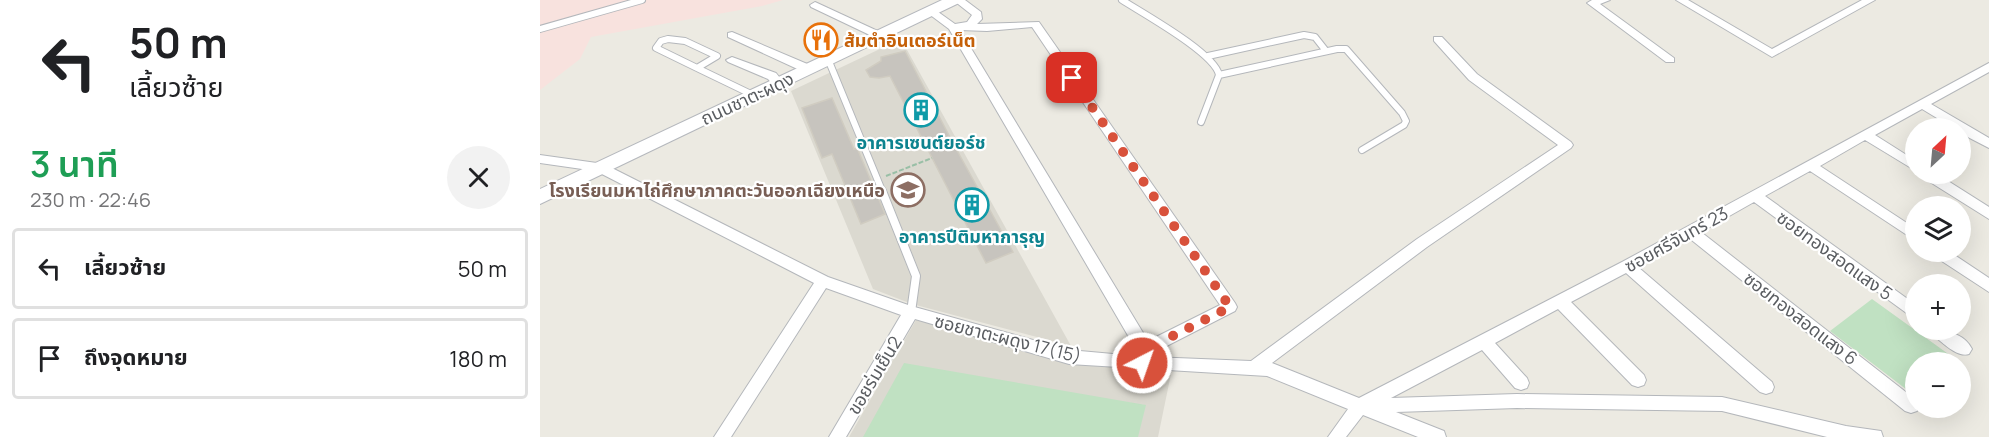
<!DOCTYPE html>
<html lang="th">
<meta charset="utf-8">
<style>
:root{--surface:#fff;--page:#f2f2f2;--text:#202124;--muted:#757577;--line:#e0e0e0}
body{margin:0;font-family:Manrope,"Noto Sans Thai",sans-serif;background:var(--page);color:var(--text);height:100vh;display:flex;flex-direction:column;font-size:22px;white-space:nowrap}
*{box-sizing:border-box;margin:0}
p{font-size:20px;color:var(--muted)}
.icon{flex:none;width:33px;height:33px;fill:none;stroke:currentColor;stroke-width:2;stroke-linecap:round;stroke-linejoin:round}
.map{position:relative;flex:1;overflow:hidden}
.panel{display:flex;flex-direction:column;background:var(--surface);width:540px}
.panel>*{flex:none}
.banner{background:#fff;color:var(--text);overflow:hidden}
.needle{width:39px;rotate:26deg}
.fabs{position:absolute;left:1365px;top:118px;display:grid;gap:12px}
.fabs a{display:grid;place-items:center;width:66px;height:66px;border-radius:50%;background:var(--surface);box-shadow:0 6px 24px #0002;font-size:30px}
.pin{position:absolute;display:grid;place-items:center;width:51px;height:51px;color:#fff;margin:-26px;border-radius:12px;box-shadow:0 3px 9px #0006}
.me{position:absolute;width:66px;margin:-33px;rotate:41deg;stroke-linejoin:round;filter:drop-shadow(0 0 4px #0008)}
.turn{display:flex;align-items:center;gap:21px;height:126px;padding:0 30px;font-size:27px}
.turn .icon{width:78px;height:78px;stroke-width:2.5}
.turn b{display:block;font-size:42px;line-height:51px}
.round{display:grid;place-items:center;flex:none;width:63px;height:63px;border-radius:32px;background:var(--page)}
.summary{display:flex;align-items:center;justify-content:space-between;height:102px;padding:0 30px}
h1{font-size:36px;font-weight:600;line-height:45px;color:#1e9e55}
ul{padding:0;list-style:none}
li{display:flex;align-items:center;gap:18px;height:81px;margin:0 12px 9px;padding:0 18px;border:3px solid var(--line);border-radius:6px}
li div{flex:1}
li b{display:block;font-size:22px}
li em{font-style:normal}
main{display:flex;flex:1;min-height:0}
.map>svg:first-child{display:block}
.education{fill:#dbd9d0}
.medical{fill:#f8e2de}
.green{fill:#c0e1c2}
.building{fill:#c7c4be;stroke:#d0ccc1;stroke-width:1.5}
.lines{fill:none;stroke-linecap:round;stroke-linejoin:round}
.lane-far1-casing{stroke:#b4b7bb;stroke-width:8}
.lane-casing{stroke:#b4b7bb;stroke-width:10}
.street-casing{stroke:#b4b7bb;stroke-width:2}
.secondary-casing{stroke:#b5b8bd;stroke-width:2}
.path{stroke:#99bfa6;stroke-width:2;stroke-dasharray:5 2;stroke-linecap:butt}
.lane-far1{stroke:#fff;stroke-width:6}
.lane{stroke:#fff;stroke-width:8}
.street{fill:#fff;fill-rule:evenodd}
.secondary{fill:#fff;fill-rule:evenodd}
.route{stroke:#d8513b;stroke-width:10;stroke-dasharray:0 18}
.labels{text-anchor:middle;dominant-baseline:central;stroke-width:4.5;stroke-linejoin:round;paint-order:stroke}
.food-label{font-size:18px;font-weight:bold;fill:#c56008;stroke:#fff;text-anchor:start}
.street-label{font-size:18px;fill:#5a5d61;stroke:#fff}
.culture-label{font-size:18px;font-weight:bold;fill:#0d838f;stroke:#fff}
.education-label{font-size:18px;font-weight:bold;fill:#785e54;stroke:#fff;text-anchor:end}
</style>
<main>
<section class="panel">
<div class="banner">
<div class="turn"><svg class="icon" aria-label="left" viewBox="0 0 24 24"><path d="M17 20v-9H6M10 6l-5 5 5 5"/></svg><div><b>50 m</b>เลี้ยวซ้าย</div></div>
</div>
<div class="summary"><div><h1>3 นาที</h1><p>230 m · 22:46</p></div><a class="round"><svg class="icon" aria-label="close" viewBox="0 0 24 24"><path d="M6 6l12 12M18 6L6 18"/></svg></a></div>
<ul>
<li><svg class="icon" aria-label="left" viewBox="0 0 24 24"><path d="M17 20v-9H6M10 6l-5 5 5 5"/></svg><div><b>เลี้ยวซ้าย</b></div><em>50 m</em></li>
<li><svg class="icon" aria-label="arrive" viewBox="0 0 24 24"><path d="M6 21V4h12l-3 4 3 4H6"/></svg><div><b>ถึงจุดหมาย</b></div><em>180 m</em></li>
</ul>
</section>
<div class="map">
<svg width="1449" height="437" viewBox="0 0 1449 437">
<rect width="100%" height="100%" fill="#eceae2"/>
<path class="education" d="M361 39 531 346 372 304 333 289 251 91Z
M376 320 548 365 632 369 618 437H309Z"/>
<path class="medical" d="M0 0H243L222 6 51 37 40 59 0 90Z"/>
<path class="green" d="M1332 299 1418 361 1415 363H1376L1375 396 1290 331Z
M364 363 606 405 598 437H323Z"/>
<path class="building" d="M365 51 414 145 473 252 446 263 350 76 339 78 330 77 326 70 341 61V57Z
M292 98 314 149 317 148 345 214 321 224 292 154 282 158 262 108Z"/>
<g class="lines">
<defs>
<path id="lane-far1" d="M582 0C602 13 675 53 679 75L661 122
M0 29 102 0
M128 39 145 41 177 56 157 68 116 48 121 41Z
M668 56 764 35 775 37 786 51
M288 59 343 193
M157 68 213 95
M679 75 797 49H806L862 113 866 121 864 125 822 150"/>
<path id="lane" d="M342 191 376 276 371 312"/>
<path id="street" d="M413 0H425L441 12 442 19 437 24 499 22 695 303 697 307 695 311 611 354V357L711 361 877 239 1018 145 929 80 894 41V37H902L937 74 1031 142 1033 145 1031 148 887 247 732 363 819 398 1082 262 1449 63V72L1391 104 1449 138V148L1420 133V129H1415L1382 109 1335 135 1376 161V171L1325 140 1280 166 1376 229V241L1270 171 1225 196 1376 305V320L1214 202 1161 232 1376 400V408H1378L1377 411 1371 413 1365 411 1149 238 1098 267 1232 382 1234 387 1232 392 1226 394 1220 392 1086 273 1031 302 1104 375 1106 380 1104 385 1098 387 1092 385 1018 309 955 343 987 378 989 383 987 388 981 390 975 388 942 350 851 398 977 394 1182 397 1306 426 1341 431 1343 437H1287L1182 411 977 408 856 412 904 431 906 437H878L823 415 806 437H788L808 409 727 376 529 364 375 319 306 437H289L361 315 286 288 191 437H174L274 283 56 171 0 163V155L64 164 288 277 371 306 529 350 595 356 597 351 409 29 385 11 390 8 394 9 415 24 427 22 432 15ZM492 27 680 305 608 341 420 30 447 31Z
M1070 0 1060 4 1134 58V62H1126L1047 3 1052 0Z
M1136 0H1148L1232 49 1322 0H1335L1232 57Z
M275 2 342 33 343 35 342 37H334L271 7 270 5Z
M192 32 272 66 274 69 268 73 264 72 188 37V33Z
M192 57 236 73 244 83 242 86H234L228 79 188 62 186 60Z
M1381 174H1397L1449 207V219L1382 177Z
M1392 252H1410L1449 278V292L1394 256Z
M1390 330C1406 330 1424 333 1432 349L1429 354C1417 358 1402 342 1393 335Z"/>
<path id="secondary" d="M402 0H421L419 3 0 204V189Z"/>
</defs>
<use href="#lane-far1" class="lane-far1-casing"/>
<use href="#lane" class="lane-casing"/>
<use href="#street" class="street-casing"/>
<use href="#secondary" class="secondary-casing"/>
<path class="path" d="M346 176 392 158"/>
<use href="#lane-far1" class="lane-far1"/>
<use href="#lane" class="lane"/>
<use href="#street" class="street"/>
<use href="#secondary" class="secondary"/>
</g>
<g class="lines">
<path class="route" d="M532 78 690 307 605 350 602 363"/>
</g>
<defs>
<symbol id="restaurant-ring" viewBox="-11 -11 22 22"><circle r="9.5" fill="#fff" stroke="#e8710a" stroke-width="1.5"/><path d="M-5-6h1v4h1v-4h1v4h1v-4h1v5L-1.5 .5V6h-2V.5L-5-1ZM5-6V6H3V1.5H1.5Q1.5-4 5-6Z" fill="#e8710a"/></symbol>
<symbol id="building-ring" viewBox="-11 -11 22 22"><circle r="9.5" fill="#fff" stroke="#0f9aa8" stroke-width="1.5"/><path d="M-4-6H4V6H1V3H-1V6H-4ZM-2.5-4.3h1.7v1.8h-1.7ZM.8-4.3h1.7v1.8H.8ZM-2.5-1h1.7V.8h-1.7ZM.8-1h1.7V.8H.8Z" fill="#0f9aa8"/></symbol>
<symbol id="school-ring" viewBox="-11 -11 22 22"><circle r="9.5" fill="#fff" stroke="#8d6e63" stroke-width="1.5"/><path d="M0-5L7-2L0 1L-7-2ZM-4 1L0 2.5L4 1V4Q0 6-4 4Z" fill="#8d6e63"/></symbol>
</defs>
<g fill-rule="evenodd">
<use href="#restaurant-ring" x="262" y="21" width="38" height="38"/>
<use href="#building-ring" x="362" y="91" width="38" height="38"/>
<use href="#school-ring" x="349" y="171" width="38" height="38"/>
<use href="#building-ring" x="413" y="186" width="38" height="38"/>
</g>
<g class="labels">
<g class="food-label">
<text x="304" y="40">ส้มตำอินเตอร์เน็ต</text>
</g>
<g class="street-label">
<text transform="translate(207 98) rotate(-25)">ถนนชาตะผดุง</text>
<text transform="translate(1136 239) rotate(-29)">ซอยศรีจันทร์ 23</text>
<text transform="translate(1295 255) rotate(36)">ซอยทองสอดแสง 5</text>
<text transform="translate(1261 318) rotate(38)">ซอยทองสอดแสง 6</text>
<text transform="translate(468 338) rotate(14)">ซอยชาตะผดุง 17(15)</text>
<text transform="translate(334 375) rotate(-59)">ขอยร่มเย็น2</text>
</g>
<g class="culture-label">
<text x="381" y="142">อาคารเซนต์ยอร์ช</text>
<text x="432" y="236">อาคารปีติมหาการุญ</text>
</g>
<g class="education-label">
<text x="345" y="190">โรงเรียนมหาไถ่ศึกษาภาคตะวันออกเฉียงเหนือ</text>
</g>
</g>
</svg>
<div class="fabs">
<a><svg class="needle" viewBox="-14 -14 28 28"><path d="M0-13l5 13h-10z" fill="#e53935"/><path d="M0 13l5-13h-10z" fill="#757577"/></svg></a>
<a><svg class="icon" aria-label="layers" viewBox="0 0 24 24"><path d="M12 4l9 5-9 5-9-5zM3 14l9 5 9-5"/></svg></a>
<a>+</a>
<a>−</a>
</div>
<div class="pin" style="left:532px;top:78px;background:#d93025"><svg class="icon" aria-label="arrive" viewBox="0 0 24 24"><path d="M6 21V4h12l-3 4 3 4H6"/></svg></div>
<svg class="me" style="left:602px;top:363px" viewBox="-20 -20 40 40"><circle r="17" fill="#d8513b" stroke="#fff" stroke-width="3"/><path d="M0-11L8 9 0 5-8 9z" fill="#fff"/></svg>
</div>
</main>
